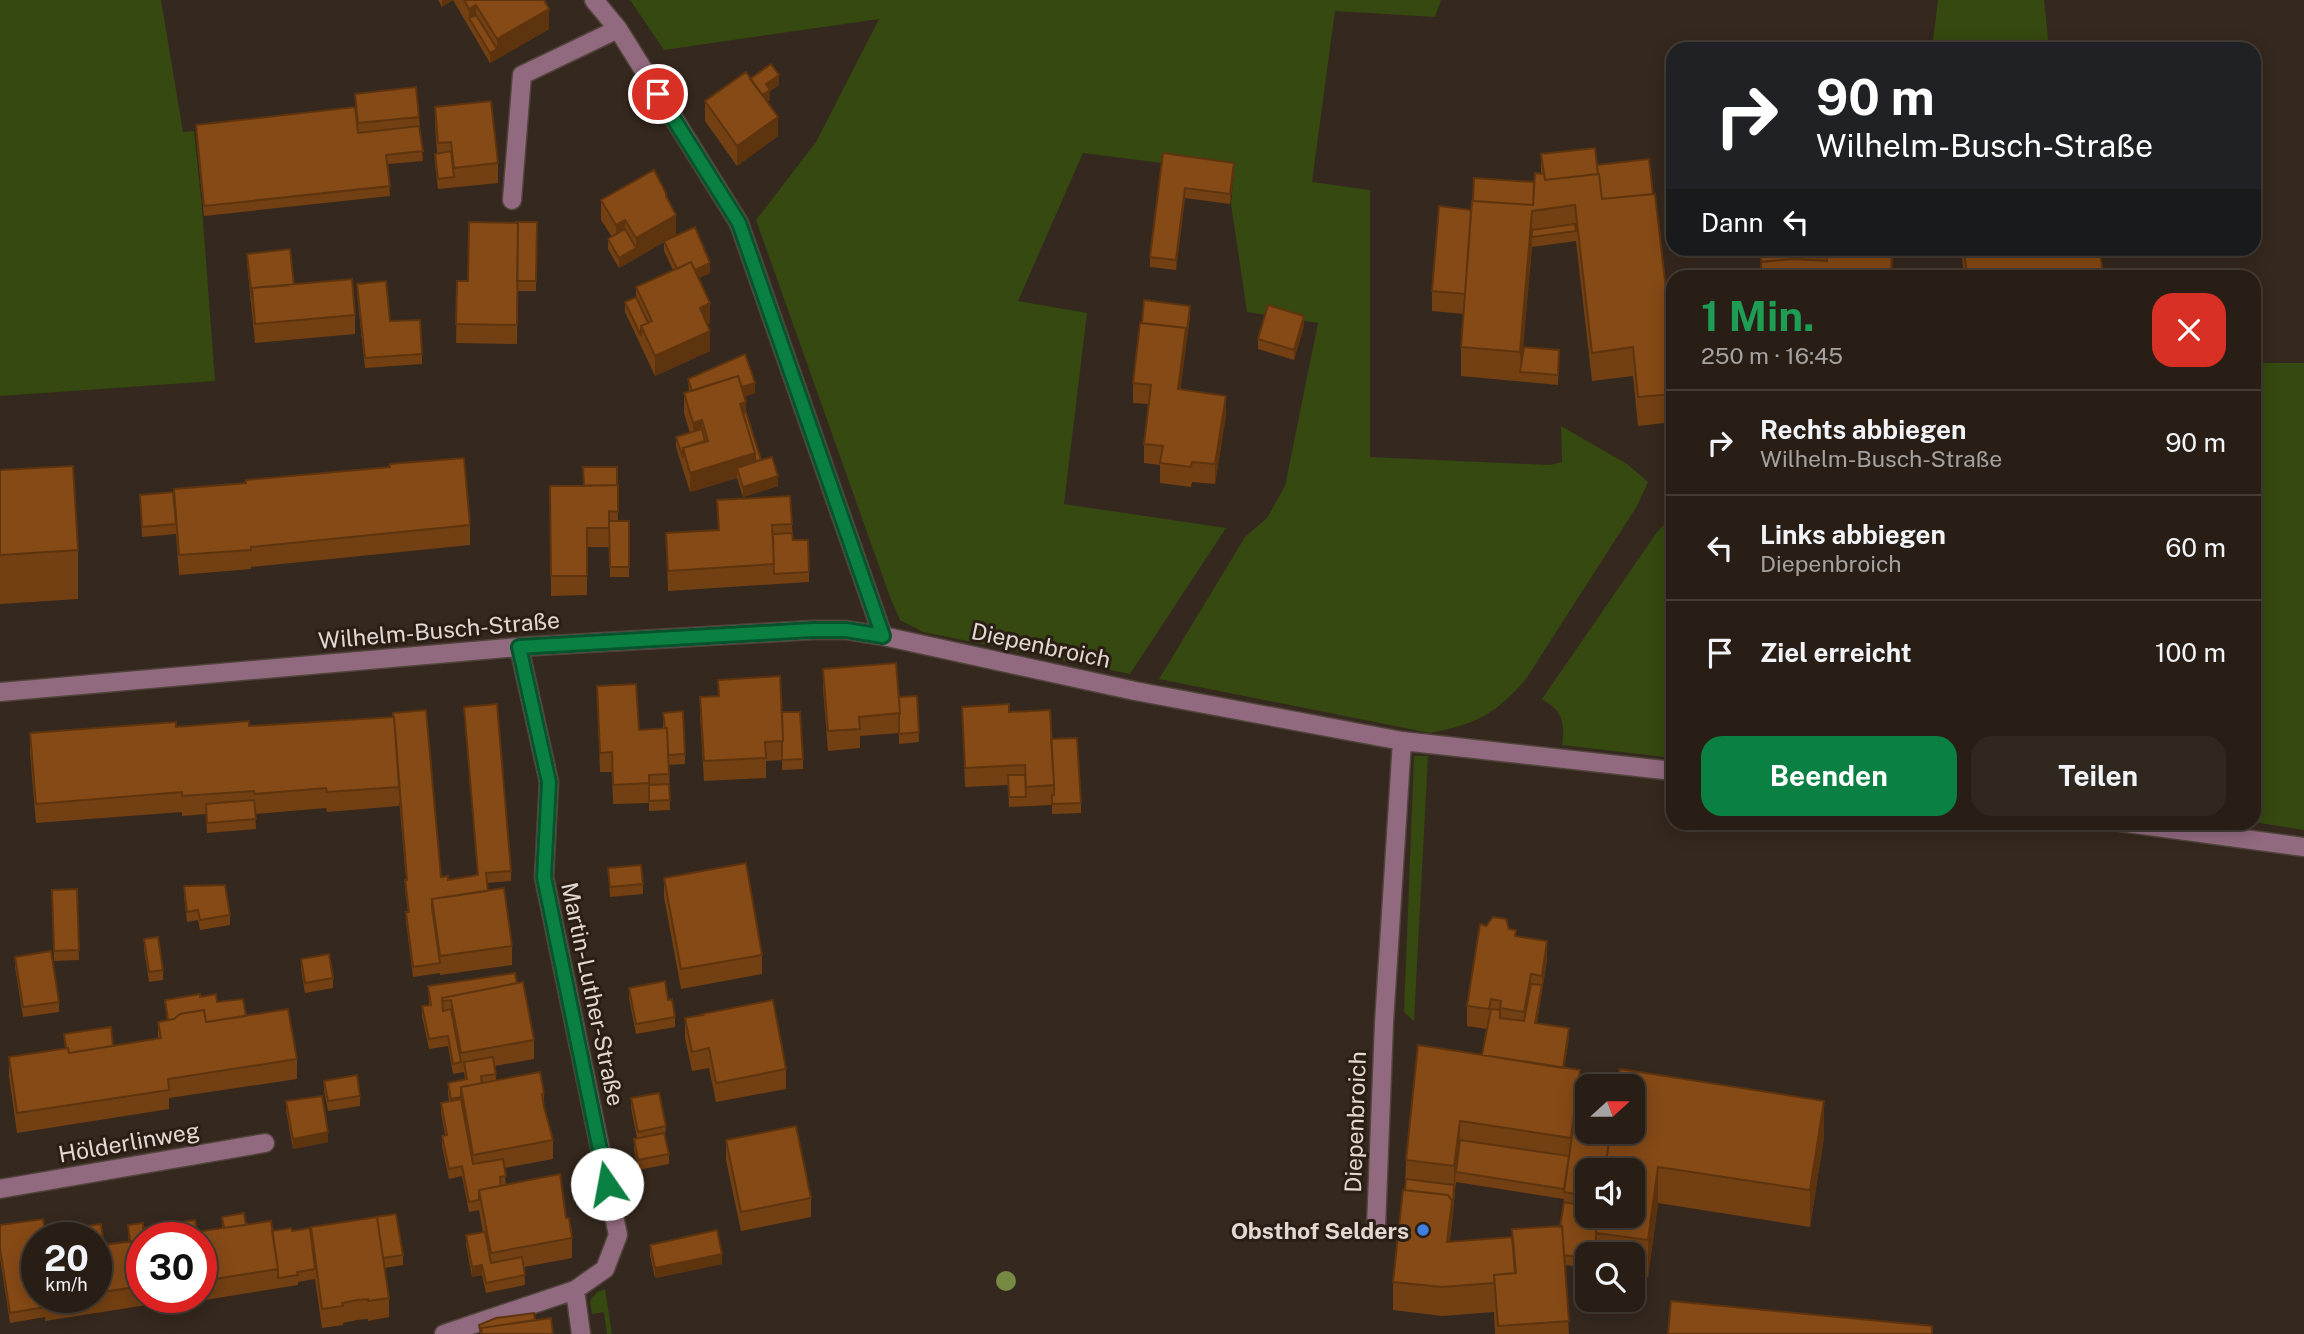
<!DOCTYPE html>
<html lang="de">
<meta charset="utf-8">
<style>
:root{--surface:#281e16;--page:#30271f;--text:#f1f3f6;--muted:#a5a2a1;--line:#443c35;--accent:#0b8043}
body{margin:0;font-family:"Public Sans",sans-serif;background:var(--page);color:var(--text);height:100vh;display:flex;flex-direction:column;font-size:26px;white-space:nowrap}
*{box-sizing:border-box;margin:0}
p{font-size:23px;color:var(--muted)}
.icon{flex:none;width:38px;height:38px;fill:none;stroke:currentColor;stroke-width:2;stroke-linecap:round;stroke-linejoin:round}
.map{position:relative;flex:1;overflow:hidden}
.panel{position:absolute;left:1666px;top:270px;width:595px;height:560px;display:flex;flex-direction:column;background:var(--surface);border-radius:21px;box-shadow:0 4px 18px #0003,0 0 0 2px var(--line)}
.panel>*{flex:none}
.banner{position:absolute;left:1666px;top:42px;width:595px;height:214px;border-radius:21px;box-shadow:0 4px 18px #0003,0 0 0 2px var(--line);background:#202124;color:#fff;overflow:hidden}
.needle{width:46px;rotate:69deg}
.buttons{position:absolute;left:1575px;top:1074px;display:grid;gap:14px}
.buttons a{display:grid;place-items:center;width:70px;height:70px;border-radius:14px;background:var(--surface);box-shadow:0 4px 18px #0003,0 0 0 2px var(--line);font-size:35px}
.speed{position:absolute;left:21px;top:1222px;display:flex;gap:14px;font-size:35px;font-weight:700;text-align:center}
.speed>*{display:grid;place-content:center;width:91px;height:91px;border-radius:50%;background:var(--surface);box-shadow:0 4px 18px #0003,0 0 0 2px var(--line);line-height:1}
.speed small{font-size:18px;font-weight:400}
.speed .limit{border:10px solid #d22;background:#fff;color:#111}
.pin{position:absolute;display:grid;place-items:center;width:60px;height:60px;color:#fff;margin:-30px;border:4px solid #fff;border-radius:50%;box-shadow:0 2px 7px #0007}
.me{position:absolute;width:77px;margin:-38px;rotate:348deg;stroke-linejoin:round;filter:drop-shadow(0 0 5px #0008)}
.turn{display:flex;align-items:center;gap:24px;height:147px;padding:0 35px;font-size:32px}
.turn .icon{width:91px;height:91px;stroke-width:2.5}
.turn b{display:block;font-size:49px;line-height:60px}
.then{display:flex;align-items:center;height:66px;padding:0 35px;background:#0003;gap:14px;font-size:26px}
.round{display:grid;place-items:center;flex:none;width:74px;height:74px;border-radius:21px;background:var(--page)}
.head{display:flex;align-items:center;justify-content:space-between;height:119px;padding:0 35px}
h1{font-size:42px;font-weight:700;line-height:52px;color:#1e9e55}
.cta{display:flex;gap:14px;margin-top:auto;padding:14px 35px}
.cta a{flex:1;height:80px;border-radius:21px;background:var(--accent);color:#fff;font-size:28px;font-weight:700;line-height:80px;text-align:center}
.cta a+a{background:var(--page);color:var(--text)}
ul{padding:0;list-style:none}
li{display:flex;align-items:center;gap:21px;height:105px;padding:0 35px;border-top:2px solid var(--line)}
li div{flex:1}
li b{display:block;font-size:26px}
li em{font-style:normal}
.map>svg:first-child{display:block}
.green{fill:#354910}
.lines{fill:none;stroke-linecap:round;stroke-linejoin:round}
.minor-casing{stroke:#51443b;stroke-width:21}
.minor{stroke:#926a80;stroke-width:18}
.tree{fill:#768a44}
.wall{fill:#734013;fill-rule:evenodd}
.shaded-wall{fill:#5e340f}
.building{fill:#864a16;stroke:#5e340f;stroke-width:2}
.route-casing{stroke:#07532c;stroke-width:18}
.route{stroke:#0b8043;stroke-width:12}
.shop-dot{fill:#3f7fe0;stroke:#2b1e14;stroke-width:2.5}
.labels{text-anchor:middle;dominant-baseline:central;stroke-width:6;stroke-linejoin:round;paint-order:stroke}
.street-label{font-size:23px;fill:#e2d9d2;stroke:#2b1e14}
.poi-label{font-size:23px;font-weight:bold;fill:#e2d9d2;stroke:#2b1e14;text-anchor:end}
</style>
<div class="map">
<svg width="2304" height="1334" viewBox="0 0 2304 1334">
<rect width="100%" height="100%" fill="#35281e"/>
<path class="green" d="M0 0H161L183 132 194 131 202 207 215 381 0 396Z
M630 0H1441L1435 17 1335 11 1312 182 1370 190V457L1550 465 1562 462 1561 426 1627 464 1648 482 1637 506 1526 679C1495 715 1476 724 1430 733L1159 679 1245 537 1267 518 1285 486 1318 323 1247 312 1231 204 1234 172 1083 153 1018 301 1087 313 1064 504 1226 528 1130 674 923 632 900 620 890 597 756 220 816 142 879 19 664 50Z
M1938 0H2044L2049 49H1932Z
M2254 363H2304V830L2254 822Z
M1673 516V758L1562 745C1565 721 1563 712 1542 699L1657 532Z
M1414 756H1428L1414 1021 1404 1012Z
M605 1289 612 1334H607L604 1312 592 1314 590 1301 597 1292Z"/>
<g class="lines">
<defs>
<path id="minor" d="M594 0 618 29 739 223 883 636
M512 200 522 75 618 29
M519 647 549 782 544 877 618 1235 605 1269 575 1290 581 1334
M0 692 519 647 812 630H846L883 636 1135 691 1402 741 1673 771
M2120 822 2304 847
M0 1189 265 1143
M1376 1227 1384 1023 1402 741
M444 1334 575 1290"/>
</defs>
<use href="#minor" class="minor-casing"/>
<use href="#minor" class="minor"/>
</g>
<circle class="tree" cx="1006" cy="1281" r="10"/>
<path class="wall" d="M438 0H544L549 29 490 63 453 0 442 7Z
M750 79 779 85 770 91V100L767 102 778 136 737 166 705 121V101Z
M355 94 419 117 423 161 388 164 390 196 204 216 196 135V125L355 107Z
M435 107 498 163V183L438 189 435 164V154L437 153 435 126Z
M1163 153 1234 173 1230 204 1185 198 1176 270 1150 267V257Z
M1541 154 1597 165 1653 194 1667 300 1673 299V422L1638 426 1633 376 1592 381 1576 241 1532 247V246L1522 357 1559 350 1558 385 1461 376V347L1464 314 1432 311V291L1471 210 1534 182 1541 174Z
M666 197 676 235 710 273 699 278 710 323 707 325 710 351 655 376 625 312V302L636 297V287L673 270 664 251V242L619 268 608 249V239L612 237 601 220V200Z
M537 222 536 291H518L517 344 456 343 457 281H468L517 223Z
M1761 248H1893L1892 276H1761Z
M1961 248H2100L2103 276H1964Z
M2144 248H2222V252L2144 253Z
M247 254 294 285 355 315V334L255 343 247 264Z
M357 284 390 321 422 354V364L365 368 357 294Z
M1190 316 1180 390 1226 415 1215 484 1192 482 1191 487 1160 483V465L1144 463V444L1149 404 1133 403V383Z
M1304 326 1294 360 1258 349V339Z
M688 379 755 393 744 397 746 412 761 460 778 486 743 497 737 478 690 492 676 447V437L690 433 684 413V393L689 392Z
M617 467 618 521H629V577H610L609 531V547H587V595L551 596 550 486H583Z
M0 470 78 550V599L0 604Z
M140 495 470 525V545L251 567V569L179 575 176 534 142 537Z
M790 496 793 540 809 572V582L668 591 666 533 718 530 717 500Z
M823 669 899 697 917 696 919 742 899 744V733L860 736V748L828 751 823 689Z
M718 680 782 712 803 759V769L782 770V760L766 761V778L704 781 700 716V697L718 696Z
M597 686 639 730 663 728V713L685 754V764L669 765 670 810 649 811V803L613 804 612 772H600Z
M464 707 511 871V881L487 883 488 891 512 946V965L440 975V973L413 977 406 922V912H408L405 890V880H406L399 799V806L327 812 326 808 255 814 256 829 207 833 206 814 182 816V812L36 823 30 753V733L176 727 249 726 393 717 441 877 448 880 478 875Z
M962 707 1009 712 1051 739 1081 803V813L1052 814V805L1009 807 1008 785 965 787Z
M608 868 643 884V894L610 897Z
M664 878 762 955V974L681 989 664 897Z
M184 886 230 915V925L200 930 198 920 187 922 184 896Z
M77 889 79 960 54 961 52 890Z
M1509 929 1516 936 1547 960 1537 1023 1569 1038 1564 1068 1580 1079 1824 1137 1810 1227 1658 1203 1648 1277 1633 1275V1255H1587V1268L1565 1265 1569 1334H1495L1494 1312 1442 1316 1393 1310V1282L1405 1190 1406 1160 1482 1055 1487 1029 1467 1026V1006ZM1587 1171 1633 1216H1587ZM1456 1181V1182L1564 1199 1560 1227 1512 1229V1237L1450 1242Z
M144 939 163 970V980L149 982 144 949Z
M15 957 59 1002V1012L23 1017 15 967Z
M301 959 333 978V988L305 993 301 969Z
M517 983 534 1040V1059L495 1066 496 1080 544 1093V1108L553 1140V1159L504 1168 506 1185 566 1218 572 1238V1258L524 1267 525 1285 486 1293 482 1275 472 1277 466 1245V1235L483 1232 479 1210 469 1212 462 1176 449 1179 442 1146V1136L445 1135 441 1113V1103L449 1102 448 1093V1083L465 1079 464 1072 453 1074 448 1046 429 1049 422 1016V1006L429 1005 428 986Z
M629 988 668 1000 675 1017V1027L636 1034 629 998Z
M200 997 217 1002 246 1016 297 1059V1079L169 1098V1109L17 1133 9 1076V1057L65 1048 64 1034 113 1046 158 1039V1022L167 1020 165 1000Z
M685 1018 786 1069V1089L716 1102 709 1068 692 1071 685 1038Z
M324 1081 360 1096V1106L328 1111 324 1091Z
M631 1098 666 1126 665 1136 669 1154V1164L638 1170 634 1149V1139L637 1138 631 1108Z
M286 1101 328 1142 293 1149 286 1111Z
M726 1140 811 1198V1217L741 1231 726 1160Z
M244 1213 246 1225 271 1221 272 1231 291 1228 292 1231 310 1228 311 1236V1227L396 1214 403 1255V1265L385 1268 389 1298V1317L368 1321V1319L357 1320 343 1323V1325L322 1328 315 1279 298 1282V1285L186 1303 185 1299 45 1321V1317L10 1323 0 1258V1225L43 1219 46 1237H37V1297H96V1237H80V1227L101 1224 104 1245 129 1242 128 1225 143 1223V1228L195 1220 197 1232 222 1228V1217ZM142 1237H201V1297H142Z
M650 1245 722 1264 655 1278 650 1255Z"/>
<path class="shaded-wall" d="M442 0H453L442 7Z
M476 5V24L469 18V9Z
M549 9V29L490 63V53L497 49V39Z
M779 75V85L770 91V100L758 108 766 84Z
M778 117V136L737 166V146Z
M1234 163V173L1230 204V194Z
M1185 188V198L1176 270V260Z
M1532 211V246L1521 372 1520 352Z
M676 215V235L619 268V258L636 248V238Z
M625 220V239L616 245V225Z
M710 263V273L680 286V276Z
M710 303V323L700 328V308Z
M1190 306V316L1186 348V338Z
M1304 316V326L1294 360V350Z
M1186 328V348L1178 409V389Z
M710 331V351L655 376V356Z
M755 383V393L739 398V388Z
M1226 396V415L1215 484V464Z
M746 402V422L740 404Z
M702 420V439L693 442V423Z
M755 453V472L737 468V478L690 492V473Z
M778 476V486L743 497V487Z
M1547 941V960L1535 1033V1023L1542 985V976Z
M1531 974V993L1524 1031V1012Z
M1569 1028V1038L1560 1096V1086Z
M1824 1101V1137L1810 1227V1190Z
M1460 1121V1150L1456 1172 1447 1271V1242L1454 1185V1166Z
M328 1132V1142L293 1149V1139Z
M1658 1167V1203L1648 1277V1240Z
M722 1254V1264L655 1278V1268Z
M482 1265V1275L472 1277V1267Z"/>
<path class="building" d="M464 0H544L549 9 497 39 476 5 469 9Z
M476 15 497 49 490 53 469 18Z
M1793 44 1794 49H1753Z
M771 64 779 75 766 84 770 90 762 95 750 79Z
M746 72 778 117 737 146 705 101Z
M416 87 419 117 358 123 355 94Z
M491 101 498 163 454 168 451 142 438 143 435 107Z
M355 107 358 133 419 126 423 151 386 155 390 186 204 206 196 125Z
M1595 148 1598 174 1545 180 1541 154Z
M451 151 454 177 438 179 435 154Z
M1163 153 1234 163 1230 194 1185 188 1176 260 1150 257Z
M1649 159 1653 194 1602 199 1599 174H1598L1597 165Z
M654 170 666 193V196L676 215 636 238 625 220 616 225 601 200Z
M1535 173 1544 174 1545 180 1599 174 1602 199 1655 194 1673 350V394L1638 397 1633 347 1592 353 1575 205 1532 211 1520 352 1461 347 1472 201 1533 205Z
M1474 178 1534 182 1533 205 1473 201Z
M1439 206 1471 210 1465 294 1432 291Z
M469 222 518 223 517 325 456 324 457 281H468Z
M517 222H537L536 281H517L518 223Z
M1575 224 1576 231 1532 237V230Z
M695 227 710 263 695 270 691 262 677 269 664 241Z
M625 229 636 248 619 258 608 239Z
M1761 248H1792V259L1761 262Z
M1792 248H1827V253L1792 251Z
M1827 248H1892L1891 276H1761V262L1792 259 1827 261Z
M1964 248H2100L2103 276H1967Z
M290 249 294 285 252 288V298L247 254Z
M691 262 710 303 700 308 710 331 655 356 641 326 652 321 636 287Z
M352 279 355 315 255 324 252 288Z
M386 281 390 321 420 320 422 354 365 358 357 284Z
M636 297 648 323 641 326V336L625 302Z
M1673 299V350L1667 300Z
M1144 300 1190 306 1186 338V328L1142 323Z
M1268 305 1304 316 1294 350 1258 339Z
M1140 323 1186 328 1178 389 1226 396 1215 464 1192 462 1191 467 1160 463 1163 446 1144 444 1151 385 1133 383Z
M1524 347 1559 350 1558 375 1520 372Z
M745 354 755 383 742 387 738 376 692 391 688 379Z
M738 376 746 402 740 404 755 453 690 473 683 448 708 441 702 420 693 423 684 393Z
M746 412 761 460 772 457 778 476 743 487 737 468 761 460 755 461V453L743 413Z
M702 429 705 441 683 448V458L676 437Z
M464 458 470 525 251 547V550L179 555 174 489 246 483V480L390 467V464Z
M73 466 78 550 0 555V470Z
M583 467H617V485L584 486Z
M618 485V512L609 511V528H587V576H551L550 486Z
M173 492 176 524 142 527 140 495Z
M790 496 792 524 772 525 774 564 668 571 666 533 719 530 717 500Z
M609 521H629V567H610Z
M792 533 793 540H808L809 572 774 574 773 534Z
M896 663 900 713 859 717 860 729 828 731 823 669Z
M780 676 783 741 765 742 766 758 704 761 700 697 719 696 718 680Z
M636 684 639 730 667 728 669 774 649 775V783L613 785 612 752 600 753 597 686Z
M917 696 919 732 899 734V713H900L899 697Z
M497 704 511 871 486 873 488 891 432 899V908L440 963 413 967 406 912H409L405 880H407L394 717H393V713L426 710 441 877 448 876V880L478 875 464 707Z
M1009 704V712L1050 710 1054 785 1026 787 1025 765 965 768 962 707Z
M683 711 685 754 668 755 667 728H665L663 713Z
M782 712H800L803 759 782 760V741H783Z
M394 717 399 787 327 792 326 788 255 794 254 791 182 796V792L36 804 30 733 176 722V727L249 721V726Z
M1077 738 1081 803 1052 804V795H1054V785L1051 739Z
M1008 775H1025L1026 797H1009Z
M669 784 670 800 649 801V785Z
M254 800 256 819 207 823 206 804Z
M746 863 762 955 681 969 664 878Z
M641 865 643 884 610 887 608 868Z
M225 885 230 915 200 920 198 910 187 912 184 886Z
M504 888 512 946 440 956 432 899Z
M77 889 79 950 54 951 52 890Z
M1493 917 1506 919 1509 929 1516 930 1515 936 1547 941 1542 976 1531 974 1524 1012 1500 1008 1501 1001 1491 999 1489 1009 1467 1006 1480 924 1486 926Z
M158 937 163 970 149 972 144 939Z
M51 951 59 1002 23 1007 15 957Z
M329 954 333 978 305 983 301 959Z
M515 973 517 983 442 998 443 1011 451 1009 461 1062 453 1064 448 1036 429 1039 422 1006 431 1005 428 986Z
M665 981 668 1000 672 999 675 1017 636 1024 629 988Z
M523 982 534 1040 461 1053 451 1000 443 1001 442 998Z
M1531 984 1542 985 1535 1023 1569 1028 1563 1068 1482 1055 1491 1009 1500 1010V1018L1524 1021Z
M200 994V997L216 994 217 1002 243 999 246 1016 206 1022 204 1010 180 1014 174 1019 168 1020 165 1000Z
M773 1000 786 1069 716 1083 709 1048 692 1052 685 1018 703 1015 702 1014Z
M288 1009 297 1059 168 1079 169 1090 17 1113 9 1057 68 1048 69 1053 161 1038 158 1022 174 1019 180 1014 204 1010 206 1022Z
M111 1027 113 1046 69 1053 68 1048H66L64 1034Z
M1418 1045 1580 1070 1571 1138 1460 1121 1454 1166 1406 1160Z
M493 1057 496 1074 481 1076 482 1083 461 1087V1097L451 1099 448 1083 467 1079 464 1062Z
M1620 1069 1824 1101 1810 1190 1658 1167 1648 1240 1596 1233 1598 1216H1633V1171H1605L1610 1132H1633V1087H1617Z
M540 1072 544 1093 542 1094 544 1107 553 1140 473 1155 461 1087Z
M357 1075 360 1096 328 1101 324 1081Z
M1580 1079 1617 1085V1087H1587V1132H1610L1605 1171H1587V1196L1564 1192Z
M659 1093 666 1126 638 1132 631 1098Z
M322 1096 328 1132 293 1139 286 1101Z
M461 1099 473 1164 503 1159 506 1176 500 1177 501 1186 479 1190V1200L469 1202 462 1166 449 1169 442 1136 447 1135 441 1103Z
M796 1126 811 1198 741 1212 726 1140Z
M664 1133 669 1154 638 1160 634 1139Z
M1460 1140 1569 1156 1564 1189 1456 1172Z
M560 1174 566 1218H569L572 1238 491 1253 479 1190Z
M1406 1179 1454 1185 1452 1219V1201L1448 1195 1405 1190Z
M1403 1190 1448 1195 1452 1201 1447 1242 1512 1237 1515 1273 1494 1275V1283L1442 1287 1393 1282Z
M1564 1202 1587 1206V1216H1598L1596 1233V1255H1587V1258L1564 1255 1562 1226 1560 1227Z
M244 1213 246 1225 224 1228 222 1217Z
M396 1214 403 1255 383 1258 377 1217H375Z
M377 1217 389 1298 368 1301V1299L357 1300 342 1303 343 1306 322 1309 311 1227Z
M43 1219 46 1237H37V1297H43L45 1307 10 1313 0 1248V1225Z
M195 1220 197 1232 161 1237H142V1240L130 1242 128 1225 143 1223V1228Z
M271 1221 278 1269 201 1281V1237H161Z
M101 1224 104 1245 96 1246V1237H82L80 1227Z
M1562 1226 1569 1321 1498 1326 1494 1275 1516 1273 1512 1229Z
M291 1228 292 1231 310 1228 315 1269 297 1272 298 1275 278 1278V1269L272 1231Z
M717 1230 722 1254 655 1268 650 1245Z
M485 1232 491 1263 522 1257 525 1275 486 1283 482 1265 472 1267 466 1235Z
M142 1240V1286L96 1293V1246Z
M45 1297H75L45 1301Z
M1671 1301 1932 1326V1334H1668Z
M534 1313 535 1320 481 1328V1334L479 1325 496 1318Z
M551 1318 553 1334H482L481 1328Z"/>
<g class="lines">
<defs>
<path id="route" d="M607 1184 544 877 549 782 519 647 812 630H846L883 636 739 223 658 94"/>
</defs>
<use href="#route" class="route-casing"/>
<use href="#route" class="route"/>
</g>
<circle class="shop-dot" cx="1423" cy="1230" r="7"/>
<g class="labels">
<g class="street-label">
<text transform="translate(439 630) rotate(-5)">Wilhelm-Busch-Straße</text>
<text transform="translate(1041 645) rotate(12)">Diepenbroich</text>
<text transform="translate(593 994) rotate(78)">Martin-Luther-Straße</text>
<text transform="translate(1355 1122) rotate(-88)">Diepenbroich</text>
<text transform="translate(129 1142) rotate(-10)">Hölderlinweg</text>
</g>
<g class="poi-label">
<text x="1409" y="1230">Obsthof Selders</text>
</g>
</g>
</svg>
<div class="buttons">
<a><svg class="needle" viewBox="-14 -14 28 28"><path d="M0-13l5 13h-10z" fill="#e53935"/><path d="M0 13l5-13h-10z" fill="#a5a2a1"/></svg></a>
<a><svg class="icon" aria-label="sound" viewBox="0 0 24 24"><path d="M4 9h4l5-4v14l-5-4H4zM17 9q2 3 0 6"/></svg></a>
<a><svg class="icon" aria-label="search" viewBox="0 0 24 24"><circle cx="10" cy="10" r="6"/><path d="M15 15l6 6"/></svg></a>
</div>
<div class="speed"><div>20<small>km/h</small></div><div class="limit">30</div></div>
<div class="pin" style="left:658px;top:94px;background:#d93025"><svg class="icon" aria-label="arrive" viewBox="0 0 24 24"><path d="M6 21V4h12l-3 4 3 4H6"/></svg></div>
<svg class="me" style="left:607px;top:1184px" viewBox="-20 -20 40 40"><circle r="19" fill="#fff"/><path d="M0-13L10 11 0 6-10 11z" fill="#0b8043"/></svg>
<div class="banner">
<div class="turn"><svg class="icon" aria-label="right" viewBox="0 0 24 24"><path d="M7 20v-9h11M14 6l5 5-5 5"/></svg><div><b>90 m</b>Wilhelm-Busch-Straße</div></div>
<div class="then">Dann<svg class="icon" aria-label="left" viewBox="0 0 24 24"><path d="M17 20v-9H6M10 6l-5 5 5 5"/></svg></div>
</div>
<section class="panel">
<div class="head"><div><h1>1 Min.</h1><p>250 m · 16:45</p></div><a class="round" style="background:#d93025;color:#fff"><svg class="icon" aria-label="close" viewBox="0 0 24 24"><path d="M6 6l12 12M18 6L6 18"/></svg></a></div>
<ul>
<li><svg class="icon" aria-label="right" viewBox="0 0 24 24"><path d="M7 20v-9h11M14 6l5 5-5 5"/></svg><div><b>Rechts abbiegen</b><p>Wilhelm-Busch-Straße</p></div><em>90 m</em></li>
<li><svg class="icon" aria-label="left" viewBox="0 0 24 24"><path d="M17 20v-9H6M10 6l-5 5 5 5"/></svg><div><b>Links abbiegen</b><p>Diepenbroich</p></div><em>60 m</em></li>
<li><svg class="icon" aria-label="arrive" viewBox="0 0 24 24"><path d="M6 21V4h12l-3 4 3 4H6"/></svg><div><b>Ziel erreicht</b></div><em>100 m</em></li>
</ul>
<div class="cta"><a>Beenden</a><a>Teilen</a></div>
</section>
</div>
